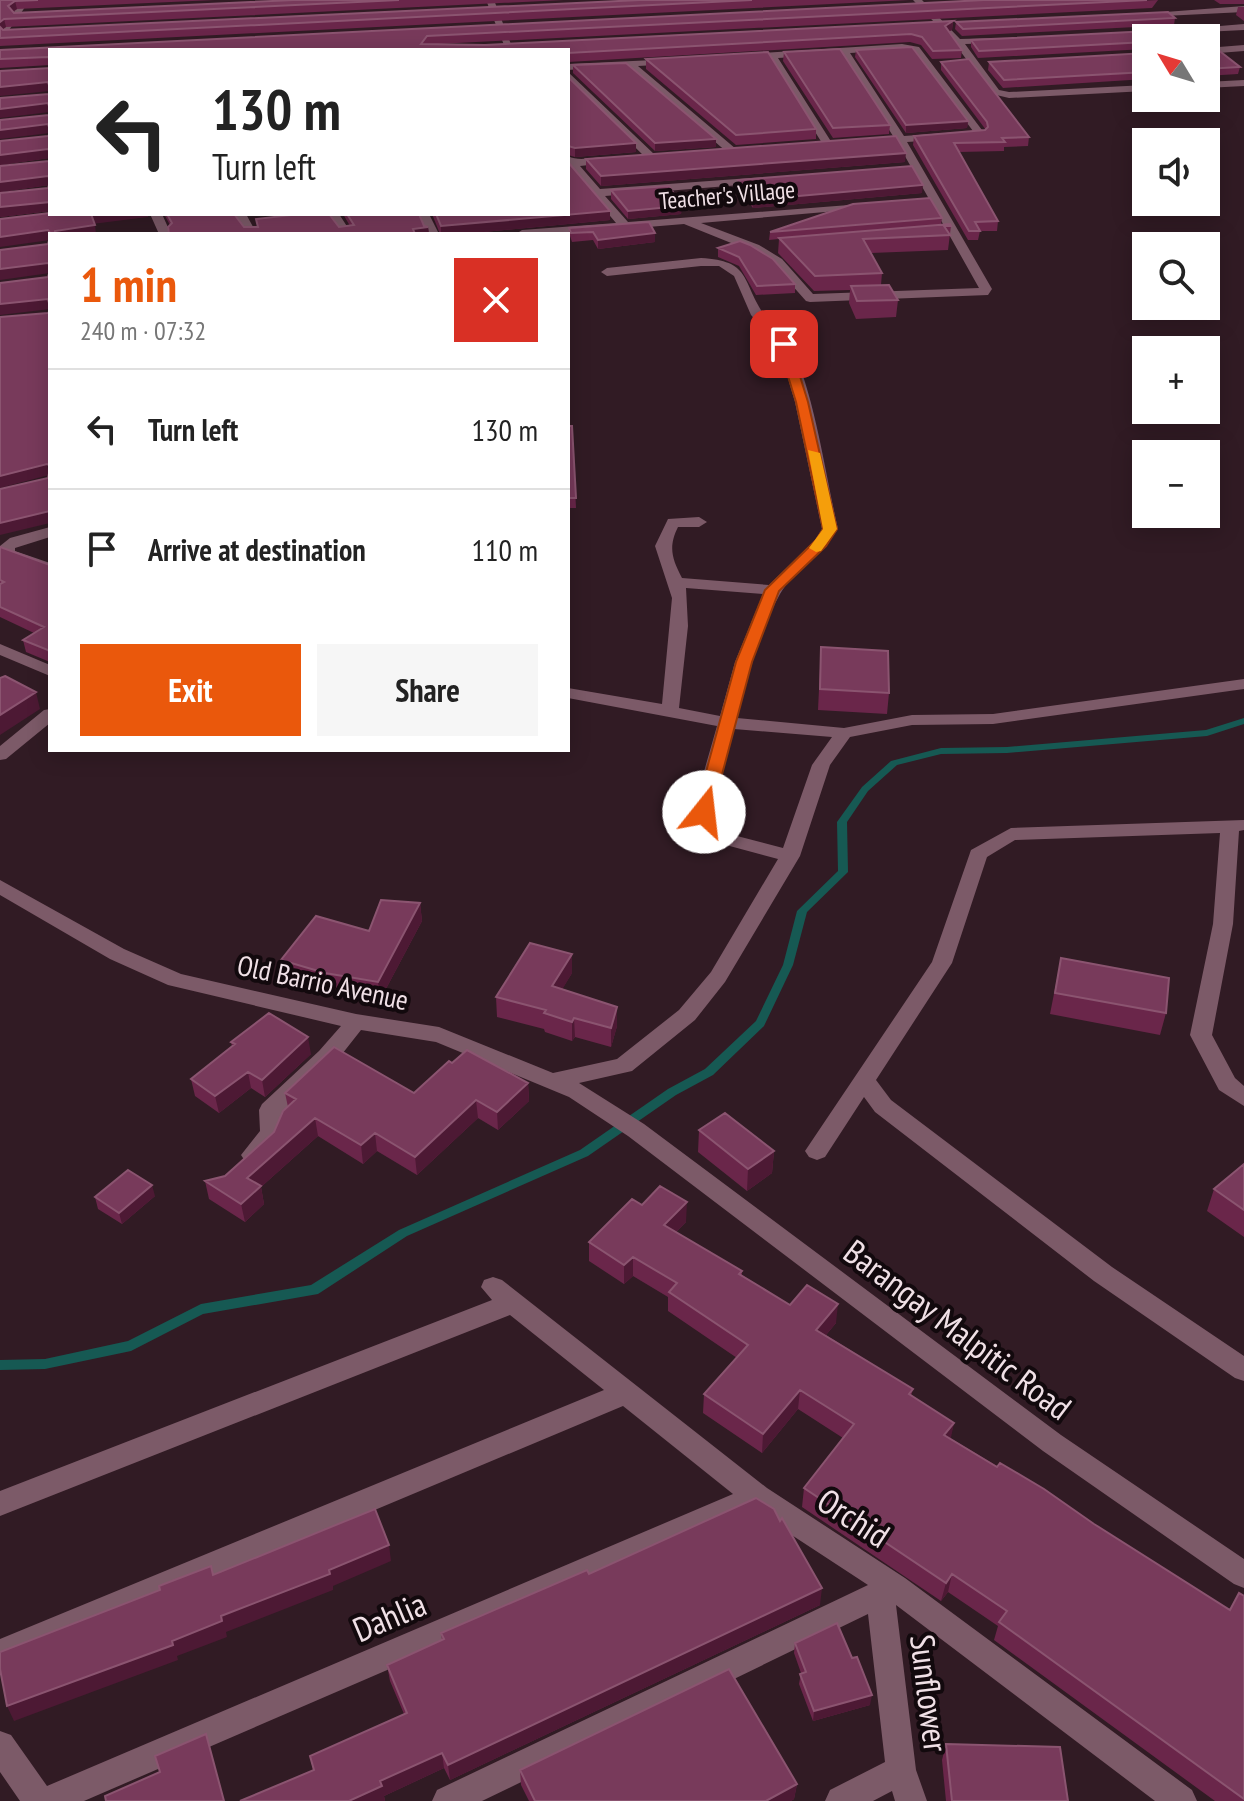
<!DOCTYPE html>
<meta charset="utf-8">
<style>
:root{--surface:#fff;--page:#f6f6f6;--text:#222;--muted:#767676;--line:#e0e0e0;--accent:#ea580c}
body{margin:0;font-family:"PT Sans Narrow",sans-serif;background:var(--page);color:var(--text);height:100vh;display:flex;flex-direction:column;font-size:30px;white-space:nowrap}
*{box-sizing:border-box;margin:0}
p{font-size:26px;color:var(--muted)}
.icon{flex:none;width:44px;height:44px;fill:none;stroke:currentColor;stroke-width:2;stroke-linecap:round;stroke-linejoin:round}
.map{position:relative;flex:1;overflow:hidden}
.sheet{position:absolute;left:48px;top:232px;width:522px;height:520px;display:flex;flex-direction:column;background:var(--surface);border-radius:0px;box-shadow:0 4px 20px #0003}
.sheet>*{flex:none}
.banner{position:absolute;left:48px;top:48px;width:522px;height:168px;border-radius:0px;box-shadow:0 4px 20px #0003;background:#fff;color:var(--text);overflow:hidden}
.needle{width:52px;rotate:308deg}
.buttons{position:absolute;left:1132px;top:24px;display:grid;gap:16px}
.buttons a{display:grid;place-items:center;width:88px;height:88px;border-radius:0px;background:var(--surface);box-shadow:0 4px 20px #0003;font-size:40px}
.pin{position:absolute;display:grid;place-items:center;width:68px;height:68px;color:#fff;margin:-34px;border-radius:16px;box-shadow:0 4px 12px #0006}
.me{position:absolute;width:88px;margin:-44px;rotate:16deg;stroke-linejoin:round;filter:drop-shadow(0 0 6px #0008)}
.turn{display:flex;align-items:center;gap:28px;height:168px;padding:0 32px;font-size:36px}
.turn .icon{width:104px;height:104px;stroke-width:2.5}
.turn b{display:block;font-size:56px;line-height:68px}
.round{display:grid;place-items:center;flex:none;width:84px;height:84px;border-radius:0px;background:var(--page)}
.overview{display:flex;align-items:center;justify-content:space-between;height:136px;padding:0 32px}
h1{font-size:48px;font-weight:600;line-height:60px;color:var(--accent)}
.action{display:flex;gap:16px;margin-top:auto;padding:16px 32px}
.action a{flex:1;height:92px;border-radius:0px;background:var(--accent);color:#fff;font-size:32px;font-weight:600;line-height:92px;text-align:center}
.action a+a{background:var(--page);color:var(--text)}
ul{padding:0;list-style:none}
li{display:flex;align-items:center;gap:24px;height:120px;padding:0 32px;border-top:2px solid var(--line)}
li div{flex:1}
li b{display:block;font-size:30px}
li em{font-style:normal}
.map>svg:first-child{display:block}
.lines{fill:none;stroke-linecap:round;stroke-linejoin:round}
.stream{fill:#165953;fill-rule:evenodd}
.minor{fill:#7c5a68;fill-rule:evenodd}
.wall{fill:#6a264a}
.shaded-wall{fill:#4d1934}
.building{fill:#783a5b;stroke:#8b5470;stroke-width:2}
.route{fill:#ea580c;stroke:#983908;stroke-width:2}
.slow{fill:#f59e0b}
.labels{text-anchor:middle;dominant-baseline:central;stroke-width:8;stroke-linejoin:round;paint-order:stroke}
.far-street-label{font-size:24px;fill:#f0e0e6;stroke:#12090d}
.street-label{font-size:28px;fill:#f0e0e6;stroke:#12090d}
.near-street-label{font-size:34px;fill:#f0e0e6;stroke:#12090d}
</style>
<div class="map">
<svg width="1244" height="1801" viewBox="0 0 1244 1801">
<rect width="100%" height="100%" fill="#311b24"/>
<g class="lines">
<path class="stream" d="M1244 718V724L1207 736 1007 753 941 754 897 765 868 791 847 822 848 872 807 912 793 965 764 1026 713 1075 676 1095 588 1156 407 1236 318 1294 203 1314 131 1351 45 1369 0 1370V1360L45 1359 128 1341 201 1304 311 1285 399 1230 580 1150 668 1089 705 1069 756 1021 783 965 797 911 838 871 837 822 862 787 891 761 941 748 1007 747 1206 730Z"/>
<path class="minor" d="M22 0H30L0 43V33Z
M486 0H494L512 47 504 45Z
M913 0H922L960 39 999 38 996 43 965 44 999 90 1009 92 1146 85V91L1009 98 992 94 955 44Z
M1244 6V12L1144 17 1139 14Z
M1244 24V30L1164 34 1159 31Z
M902 44 919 47 985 134 980 137 907 142 992 289 988 295 810 302 806 301 774 265 751 251 684 224 564 234H516L522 230 616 223 568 166V156C583 164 603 152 617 160L616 162 580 166 600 189 765 177 771 180 765 183 605 196 628 222 875 203 877 205 871 208 701 223 759 245 782 259 813 294 979 288 897 142 871 144 866 141 893 136 841 54 778 58 832 143 827 146 822 143 769 58 745 60 740 57 745 54ZM902 50 913 51 973 131 904 136 850 53Z
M1244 45V51L1206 54V48Z
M676 59 673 64 638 66 736 149V153H728L627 66 568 70V64Z
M568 72 655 155V159H647L568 81Z
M1244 80V86L1206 88V82Z
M150 214H162L171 234H159Z
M234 214H246L257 234H245Z
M327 214H339L352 234H340Z
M417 214H429L439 234H427Z
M701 258C751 261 741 279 763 313 770 325 785 333 791 345 815 396 825 473 838 529 822 553 792 572 780 594 759 632 748 677 737 718L844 728 912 715 993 714 1244 679V689L993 724 912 725 850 737 830 765 800 856 725 982 695 1020 632 1071 579 1083 644 1124 1061 1435 1244 1559V1588L1234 1584 1043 1451 628 1136 569 1097 436 1042 361 1030 335 1063 282 1113 283 1133C275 1147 263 1167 245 1161L241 1155 260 1131 259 1110 262 1104 319 1051 341 1026 168 985 110 959 0 895V880L124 949 181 974 356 1014 439 1027 553 1073 617 1059 679 1010 711 972 778 859 700 838 689 824 717 726 568 698V688L662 704 672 598 655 546 668 519 699 517 707 522 699 527H678C668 547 672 559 682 578L769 585 815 540 822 529 795 402 778 345 751 315 734 276 719 266H701L607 276 601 272 607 268ZM686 588 763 594 735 662 720 716 679 708 688 626ZM734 729 832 737 812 765 783 848 714 830 709 823Z
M50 527V537L15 548V551L50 563V573L0 554V546L10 538Z
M0 644 50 665V676L0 655Z
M50 709V723L6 759 0 760V746L44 710Z
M1244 820V830L1239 831 1233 924 1212 1035 1235 1078 1244 1086V1106L1219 1090 1190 1035 1213 924 1220 833 1015 840 987 857 952 963 876 1080 891 1100 1112 1267 1244 1356V1381L1235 1378 1094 1281 875 1112 864 1097 825 1157 817 1160 809 1157 805 1151 932 962 971 850 1011 828Z
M493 1277 502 1280 767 1488 905 1578 1192 1790 1197 1801H1155L896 1605 916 1770 927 1801H895L892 1791 873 1801H825L830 1790 885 1762 868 1614 482 1801H432L437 1790 868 1585 755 1511 84 1801H20L0 1772V1731L11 1735 47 1786 733 1494 623 1406 0 1667V1639L604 1390 510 1315 0 1516V1491L492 1300 481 1287 484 1280Z"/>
</g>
<path class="wall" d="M0 0H215L17 9 13 12 14 13 294 0H564L6 27 2 30H3L640 0H910L0 46Z
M1158 0 1152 8 438 44 485 45 953 21 952 30 949 31 962 50 961 58 932 59 921 45 910 42 568 62V50H50V65L0 68V50Z
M1214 0H1244V4H1220Z
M1238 7H1244V21L1236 15Z
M1175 18 1174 25 962 36 955 29 956 22Z
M1146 38V49L978 58 971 47V40Z
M1206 49 1240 67 1238 74 1206 76Z
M856 50 968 121 967 128 906 133 855 57Z
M784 52 890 125 889 134 833 138 783 61Z
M1146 53V79L1003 88 988 70 989 62Z
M646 59 816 129V139L736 145 646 69Z
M941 62 1029 137 1028 146 1004 147V151L959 152 998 221 997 231H980L978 240H968L913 145 914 136 986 130 941 70Z
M573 65 716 147 655 151 573 73Z
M568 77 636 143V152L575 157 568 155Z
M50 134V211L0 217V193L48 188 49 185 0 192V166L49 161V158L0 165V141L48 136Z
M586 159 905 162 601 186 586 169Z
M738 180 922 193 753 208 738 188Z
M611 190 682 206 681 214 628 219 611 199Z
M164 214H234L244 227H339L350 226 343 214H419L424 226 428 227 429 234H169L170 225Z
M432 214H568L610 220 462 234H440Z
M942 218 941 225 951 226 948 250 871 253 882 273 881 285 898 300 896 317 856 319 849 303 850 290 814 291 778 253 779 239 769 240 770 232Z
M569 228 655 242 598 249 593 240 572 242 570 236Z
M740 241 795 284V293L756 295 739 266 718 257V248Z
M568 426H572L576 508H568Z
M0 547 50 565V662L26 652 23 640 34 633 0 617Z
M821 647 889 693 887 714 818 710Z
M420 903 422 921 380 1000 328 991 284 978 281 960 369 931Z
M1061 958 1166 1013 1160 1035 1050 1014Z
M572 973 562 989 617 1026 611 1047 575 1037 572 1041 545 1032 544 1029 497 1017 496 997Z
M231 1042 311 1054 265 1097 251 1088 219 1113 195 1096 191 1079 232 1046Z
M452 1063 528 1083 529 1101 498 1130 478 1118 417 1175 377 1151 363 1164 318 1136 261 1187 264 1204 245 1222 209 1199 205 1181 225 1176 274 1132 288 1107 285 1093H414Z
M699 1130 774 1151 772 1173 747 1191 698 1152Z
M1244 1164V1237L1207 1211 1214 1189Z
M155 1196 122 1224 98 1209 95 1197Z
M642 1205 686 1222 676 1232 742 1271V1275L790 1305 836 1323 826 1335 913 1389 911 1396 954 1423 950 1438 1094 1524 1230 1610 1244 1596V1801H1215L994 1640 998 1626 948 1592 941 1601 802 1507 804 1488 843 1438 798 1409 762 1453 703 1413 704 1394 737 1358 668 1311V1297L633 1276 624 1284 589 1261V1242Z
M589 1574 820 1605 450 1780 444 1768 384 1796 385 1801H241L313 1770 310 1756 404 1714 390 1681 387 1665 442 1640 441 1633Z
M795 1643 870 1705 813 1721 799 1684 801 1673 794 1653Z
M946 1744 1068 1801H946L942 1760Z
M520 1770 797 1784 794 1799 791 1801H529L521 1785Z"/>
<path class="shaded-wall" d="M15 1 17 9 9 14 8 6Z
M4 19 6 27 0 31V22Z
M953 21 952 30 944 34 945 26Z
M48 82 50 91 0 96V87Z
M48 103 50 112 0 118V109Z
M968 121 967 128 906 133V125Z
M48 124 50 133 0 139V130Z
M716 139V147L655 151V143Z
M636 143V152L575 157V148Z
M48 149 50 158 0 165V155Z
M906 153 905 162 601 186V176Z
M48 176 50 185 0 192V182Z
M923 185 922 193 753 208 754 200Z
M48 202 50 211 0 217V207Z
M682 206 681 214 628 219V211Z
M610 211V220L462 234H441V226Z
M90 214H148V217L92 224Z
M95 225 96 234H55V231Z
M428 227 429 234H414L413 229Z
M48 230 50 240 0 247V237Z
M655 233V242L598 249V240Z
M48 263 50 273 0 280V269Z
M48 299 50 309 0 315V304Z
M47 464 49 475 0 488V476Z
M50 511V523L0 535V523Z
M36 692 40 709 0 735V715Z
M420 903 422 921 380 1000 378 982Z
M572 954V973L553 1005 552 986Z
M617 1007V1026L611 1047V1028Z
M574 1018 575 1037 572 1041V1022Z
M308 1037 311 1054 265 1097 262 1080Z
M248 1072 251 1088 219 1113 215 1096Z
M528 1083 529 1101 498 1130 497 1112Z
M476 1100 478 1118 417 1175 415 1157Z
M315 1118 318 1136 261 1187 264 1204 245 1222 241 1204 247 1178Z
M375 1133 377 1151 363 1164 361 1145Z
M774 1151 772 1173 747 1191 748 1169Z
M152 1185 155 1196 122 1224 119 1213Z
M687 1202 686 1222 664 1244V1225Z
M633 1257V1276L624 1284V1265Z
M838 1304 836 1323 814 1349 816 1330Z
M800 1390 798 1409 762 1453 763 1434Z
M954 1423 950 1442 944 1435Z
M389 1545 391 1561 333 1586V1590L226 1632 227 1637 177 1656 178 1660 14 1721 7 1706 172 1641 221 1616Z
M952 1574 948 1592 941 1601 946 1583Z
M822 1588 820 1605 450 1780 448 1765Z
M872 1695 870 1705 813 1721 814 1711Z
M442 1753 444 1768 384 1796 385 1801H349L380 1781Z
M797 1784 794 1799 791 1801H766Z"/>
<path class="building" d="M0 0H38L15 1 8 6 14 13 294 0H399L4 19 0 22Z
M640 0H752L0 38V27L3 30Z
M984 0H1147L427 36 421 44 485 45 953 21 945 26 962 50 933 51 922 37 911 34 568 53V50H50V58L48 57 0 59V50Z
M1168 12 1175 18 963 29 956 22Z
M1190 29 1202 38H1146V42L979 51 971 40Z
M912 47 968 121 906 125 856 50Z
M840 49 890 125 833 128 784 52Z
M1206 49H1217L1240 67 1206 69Z
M768 52 816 129 736 135 646 59Z
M1146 53V72L1004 80 989 62Z
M969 59 1029 137 1002 138 1005 142 954 143 998 221 975 222 980 231H969L914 136 985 130 988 127 987 122 941 62Z
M626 63 716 139 655 143 573 65Z
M50 68V88L48 82 0 87V71Z
M568 77 636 143 575 148 568 146Z
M50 93V109L48 103 0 109V98L49 94Z
M50 114V130L48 124 0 130V120L49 115Z
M50 134V151L48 149 0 155V141L48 136Z
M896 136 906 153 601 176 586 159Z
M50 156V178L48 176 0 182V166L49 161Z
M568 162 610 211 441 226 436 214H568Z
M912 166 923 185 754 200 738 180Z
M50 182V202L0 207V193L48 188Z
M669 186 682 206 628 211 611 190Z
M930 198 942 218 770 232 853 204Z
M50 213 91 214 95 225 55 231V234H51L48 230 0 237V219Z
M167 214H234L244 227H258L256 219 300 214H329L339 227 354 225 347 214H419L424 226 428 227 413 229 415 234H169L168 227 172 223Z
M649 222 655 233 598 240 593 232 571 233 569 228Z
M950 224 951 226H944L950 235 863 239 882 273 815 276 779 238Z
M50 237V265L48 263 0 269V250L48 244Z
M740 241 750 245 773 259 795 284 757 286 739 257 718 248Z
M50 270V307L48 299 0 304V283L48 277Z
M889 285 898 300 857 301 851 286Z
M50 311V466L47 464 0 476V317L48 313Z
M568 426H572L576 498H568Z
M50 469V511L0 523V489L48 478Z
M0 547 50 565V653L48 650 23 640 44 627 0 607V584L4 582 0 580Z
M821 647 888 651 889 693 820 689Z
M5 676 36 692 0 715V678Z
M381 900 420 903 378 982 325 973 281 960 316 916 369 931Z
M530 943 572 954 552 986 617 1007 611 1028 574 1018 572 1022 544 1013 546 1010 496 997Z
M1061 958 1169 978 1166 1013 1055 993Z
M269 1013 308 1037 262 1080 248 1072 215 1096 191 1079 235 1044 231 1042Z
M334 1047 414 1093 449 1061 452 1063 467 1050 528 1083 497 1112 476 1100 415 1157 375 1133 361 1145 315 1118 247 1178 261 1186 241 1204 205 1181 225 1176 274 1132 283 1111 296 1099 285 1093Z
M725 1113 774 1151 748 1169 699 1130Z
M1244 1164V1210L1214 1189Z
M128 1170 152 1185 119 1213 95 1197Z
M660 1186 687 1202 664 1225 742 1271 739 1274 790 1305 807 1285 838 1304 816 1330 913 1389 909 1394 954 1423 944 1435 997 1467 1000 1463 1044 1489 1094 1524 1230 1610 1239 1593 1244 1596V1799L999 1622 1007 1611 952 1574 946 1583 804 1488 854 1424 800 1390 763 1434 704 1394 748 1345 669 1292 677 1283 633 1257 624 1265 589 1242 632 1199 642 1205Z
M756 1498 774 1509 780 1521 782 1518 822 1588 448 1765 442 1753 380 1781 382 1786 349 1801H240L314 1770 310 1756 407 1713 387 1665 444 1639 441 1633 587 1570 589 1574Z
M375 1509 389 1545 329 1570 330 1574 221 1616 222 1621 172 1641 173 1645 7 1706 0 1669V1652L160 1590 159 1586 164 1584 211 1566 213 1575Z
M837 1623 852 1658 857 1657 872 1695 814 1711 800 1674 806 1672 795 1643Z
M729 1669 797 1784 766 1801H535L520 1770Z
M206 1734 224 1801H106L105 1796 160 1772 155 1756Z
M946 1744 1060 1747 1068 1801H952Z"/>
<path class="route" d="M784 340 790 344 808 402 837 529 826 546 779 591 752 662 712 812 704 817 695 812 736 662 765 590 816 540 823 529 796 402 778 344Z"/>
<path class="slow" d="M808 450 820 453 837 529 821 551 816 552 809 548 823 529Z"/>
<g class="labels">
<g class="far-street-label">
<text transform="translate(727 195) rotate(-5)">Teacher's Village</text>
</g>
<g class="street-label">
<text transform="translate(323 982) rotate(12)">Old Barrio Avenue</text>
</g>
<g class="near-street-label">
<text transform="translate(958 1329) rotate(37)">Barangay Malpitic Road</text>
<text transform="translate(854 1517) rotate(33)">Orchid</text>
<text transform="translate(389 1616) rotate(-23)">Dahlia</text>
<text transform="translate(930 1693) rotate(83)">Sunflower</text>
</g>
</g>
</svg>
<div class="buttons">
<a><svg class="needle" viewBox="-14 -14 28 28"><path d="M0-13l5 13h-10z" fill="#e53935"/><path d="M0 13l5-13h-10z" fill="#767676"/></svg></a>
<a><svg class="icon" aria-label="sound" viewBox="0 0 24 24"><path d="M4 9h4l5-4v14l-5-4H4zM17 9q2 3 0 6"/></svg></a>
<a><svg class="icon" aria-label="search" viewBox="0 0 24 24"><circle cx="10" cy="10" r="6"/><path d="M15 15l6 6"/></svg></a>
<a>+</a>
<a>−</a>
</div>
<div class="pin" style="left:784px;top:344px;background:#d93025"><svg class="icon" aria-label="arrive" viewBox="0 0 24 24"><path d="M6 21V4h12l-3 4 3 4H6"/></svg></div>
<svg class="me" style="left:704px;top:812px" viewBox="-20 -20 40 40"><circle r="19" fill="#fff"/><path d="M0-13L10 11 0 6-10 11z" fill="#ea580c"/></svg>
<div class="banner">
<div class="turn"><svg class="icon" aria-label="left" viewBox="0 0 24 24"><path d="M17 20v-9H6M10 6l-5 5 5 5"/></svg><div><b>130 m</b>Turn left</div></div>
</div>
<section class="sheet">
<div class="overview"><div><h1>1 min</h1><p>240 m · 07:32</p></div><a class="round" style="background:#d93025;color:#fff"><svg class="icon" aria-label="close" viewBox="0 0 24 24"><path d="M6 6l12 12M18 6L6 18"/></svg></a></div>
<ul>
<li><svg class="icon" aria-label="left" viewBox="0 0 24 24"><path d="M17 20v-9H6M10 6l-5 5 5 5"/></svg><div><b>Turn left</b></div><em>130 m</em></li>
<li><svg class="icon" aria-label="arrive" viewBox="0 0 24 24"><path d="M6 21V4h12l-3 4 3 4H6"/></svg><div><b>Arrive at destination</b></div><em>110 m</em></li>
</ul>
<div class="action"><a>Exit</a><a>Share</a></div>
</section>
</div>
